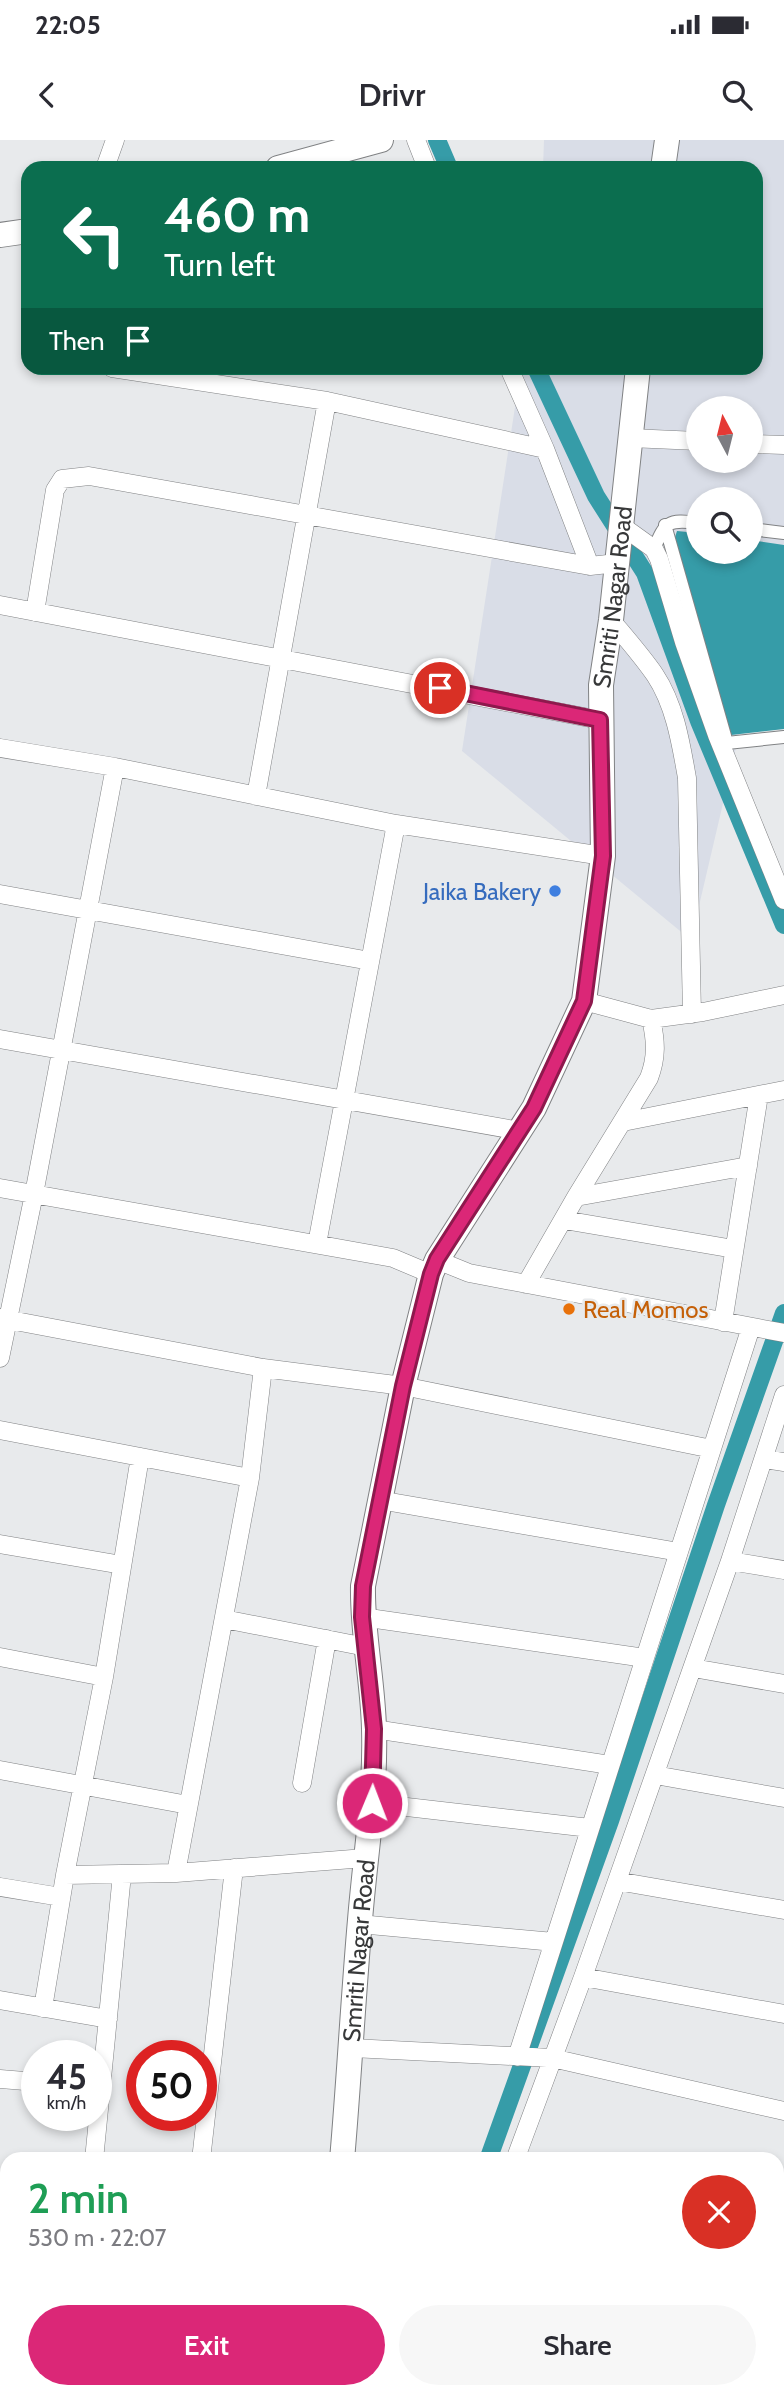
<!DOCTYPE html>
<meta charset="utf-8">
<style>
:root{--surface:#fff;--page:#f7f7f7;--text:#2b2b33;--muted:#7c7c81;--accent:#db2777}
body{margin:0;font-family:Cabin,sans-serif;background:var(--page);color:var(--text);height:100vh;display:flex;flex-direction:column;font-size:26px;white-space:nowrap}
*{box-sizing:border-box;margin:0}
p{font-size:23px;color:var(--muted)}
.icon{flex:none;width:38px;height:38px;fill:none;stroke:currentColor;stroke-width:2;stroke-linecap:round;stroke-linejoin:round}
.map{position:relative;flex:1;overflow:hidden}
.details{position:absolute;left:0px;top:2012px;width:784px;height:247px;display:flex;flex-direction:column;background:var(--surface);border-radius:21px 21px 0 0;box-shadow:0 4px 10px #0003}
.details>*{flex:none}
.top-card{position:absolute;left:21px;top:21px;width:742px;height:214px;border-radius:21px;box-shadow:0 4px 10px #0003;background:#0b6e4f;color:#fff;overflow:hidden}
.needle{width:46px;rotate:353deg}
.tools{position:absolute;left:686px;top:256px;display:grid;gap:14px}
.tools a{display:grid;place-items:center;width:77px;height:77px;border-radius:50%;background:var(--surface);box-shadow:0 4px 10px #0003;font-size:35px}
.speed{position:absolute;left:21px;top:1900px;display:flex;gap:14px;font-size:35px;font-weight:700;text-align:center}
.speed>*{display:grid;place-content:center;width:91px;height:91px;border-radius:50%;background:var(--surface);box-shadow:0 4px 10px #0003;line-height:1}
.speed small{font-size:18px;font-weight:400}
.speed .limit{border:10px solid #d22;background:#fff;color:#111}
.pin{position:absolute;display:grid;place-items:center;width:60px;height:60px;color:#fff;margin:-30px;border:4px solid #fff;border-radius:50%;box-shadow:0 2px 7px #0007}
.me{position:absolute;width:77px;margin:-38px;rotate:1deg;stroke-linejoin:round;filter:drop-shadow(0 0 5px #0008)}
.turn{display:flex;align-items:center;gap:24px;height:147px;padding:0 28px;font-size:32px}
.turn .icon{width:91px;height:91px;stroke-width:2.5}
.turn b{display:block;font-size:49px;line-height:60px}
.then{display:flex;align-items:center;height:66px;padding:0 28px;background:#0003;gap:14px;font-size:26px}
.round{display:grid;place-items:center;flex:none;width:74px;height:74px;border-radius:37px;background:var(--page)}
.head{display:flex;align-items:center;justify-content:space-between;height:119px;padding:0 28px}
h1{font-size:42px;font-weight:600;line-height:52px;color:#1e9e55}
.primary-button{display:flex;gap:14px;margin-top:auto;padding:14px 28px}
.primary-button a{flex:1;height:80px;border-radius:42px;background:var(--accent);color:#fff;font-size:28px;font-weight:600;line-height:80px;text-align:center}
.primary-button a+a{background:var(--page);color:var(--text)}
.status{display:flex;justify-content:space-between;align-items:center;height:49px;padding:0 35px;background:var(--surface);direction:ltr}
.status svg{height:19px;fill:currentColor}
header{display:flex;justify-content:space-between;align-items:center;height:91px;padding:0 28px;background:var(--surface);font-size:32px;font-weight:600}
.map>svg:first-child{display:block}
.built{fill:#d9dde7;fill-rule:evenodd}
.water{fill:#369ca8}
.lines{fill:none;stroke-linecap:round;stroke-linejoin:round}
.canal{stroke:#369ca8;stroke-width:18}
.pedestrian-casing{stroke:#808284;stroke-width:14}
.minor-casing{stroke:#808284;stroke-width:19}
.secondary-casing{stroke:#808284;stroke-width:26}
.pedestrian{stroke:#fff;stroke-width:12}
.minor{stroke:#fff;stroke-width:18}
.secondary{stroke:#fff;stroke-width:24}
.route-casing{stroke:#8e194d;stroke-width:18}
.route{stroke:#db2777;stroke-width:12}
.shop-dot{fill:#3f7fe0;stroke:#e8eaec;stroke-width:2.5}
.food-dot{fill:#e8710a;stroke:#e8eaec;stroke-width:2.5}
.labels{text-anchor:middle;dominant-baseline:central;stroke-width:5;stroke-linejoin:round;paint-order:stroke}
.street-label{font-size:24px;fill:#373839;stroke:#e8eaec}
.shop-label{font-size:24px;fill:#366cbe;stroke:#e8eaec;text-anchor:end}
.food-label{font-size:24px;fill:#c56008;stroke:#e8eaec;text-anchor:start}
</style>
<div class="status"><b>22:05</b><svg viewBox="0 0 49 12"><path d="M0 12V9h3v3zM5 12V6h3v6zM10 12V3h3v9zM15 12V0h3v12zM26 1h20v11H26zM47 4h2v5h-2z"/></svg></div>
<header><svg class="icon" aria-label="back" viewBox="0 0 24 24"><path d="M15 5l-7 7 7 7"/></svg>Drivr<svg class="icon" aria-label="search" viewBox="0 0 24 24"><circle cx="10" cy="10" r="6"/><path d="M15 15l6 6"/></svg></header>
<div class="map">
<svg width="784" height="2258" viewBox="0 0 784 2258">
<rect width="100%" height="100%" fill="#e8eaec"/>
<path class="built" d="M544 0H784V403L691 800 462 611 521 228H756V28H543ZM698 268H751V320H698ZM698 359H751V411H698Z"/>
<path class="water" d="M677 391 698 393V411H751V400L784 405V589L731 595 674 400Z"/>
<g class="lines">
<path class="canal" d="M437 0 449 28
M536 228 596 356 645 433 699 581 784 785
M488 2020 610 1681 716 1365 784 1173
M392 2258 394 2252"/>
<defs>
<path id="pedestrian" d="M665 385 727 603 784 597
M751 389 784 393
M654 409C665 382 668 379 698 383"/>
<path id="minor" d="M416 0 427 28
M105 28 115 0
M112 228 327 261 545 309
M509 228 545 309 590 426
M630 298 698 301
M751 304 784 305
M622 386 654 409 659 419 684 502 717 595 784 760
M0 465 600 580
M35 472 55 350 62 339 89 336 590 426 617 423
M611 480C626 498 642 516 655 535 675 565 681 604 687 638L692 874
M0 608 115 627 396 684 603 716
M256 656 327 261
M0 754 370 821
M584 861 651 879 703 872 784 855
M0 899 520 991
M623 982 784 950
M0 1048 393 1118 431 1134
M576 1057 748 1026
M564 1080 734 1109
M317 1104 396 684
M437 1120 469 1133 784 1193
M526 1144 576 1057 649 938C657 917 656 901 651 879
M0 1178 263 1228 403 1246 712 1309
M723 1182 759 955
M0 1218 34 1054 115 627
M0 1290 250 1338
M765 1319 784 1322
M379 1360 679 1412
M0 1404 122 1425
M730 1421 784 1430
M362 1477 645 1518
M224 1479 366 1507
M0 1517 104 1537
M693 1528 784 1544
M374 1589 610 1625
M0 1630 188 1665
M655 1635 784 1658
M302 1643 327 1499
M372 1663 590 1688
M176 1733 250 1338 263 1228
M65 1735 176 1733 365 1718
M617 1741 784 1770
M0 1747 61 1757
M359 1784 554 1802
M583 1837 784 1874
M0 1860 108 1879
M43 1868 65 1735 104 1537 140 1317
M352 1908 552 1918 784 1971
M517 1917 751 1187
M0 1939 37 1942
M94 2020 122 1734
M201 2020 234 1728
M515 2020 583 1837 730 1421 784 1255
M777 2068 784 2070
M0 2069 7 2068
M777 2164 784 2166
M713 2252 746 2258
M59 2258 61 2252
M180 2258 183 2252
M424 2258 427 2252"/>
<g id="secondary">
<path d="M278 28 381 0"/>
<path d="M663 28 667 0"/>
<path d="M0 95 28 91"/>
<path id="s1" d="M342 2020C349 1940 353 1860 360 1780 365 1717 376 1653 374 1589 373 1541 362 1494 363 1446L403 1246 431 1134 437 1120 534 968 584 861 603 716 601 545 611 480 638 228"/>
<path d="M306 2258 308 2252"/>
</g>
</defs>
<use href="#pedestrian" class="pedestrian-casing"/>
<use href="#minor" class="minor-casing"/>
<use href="#secondary" class="secondary-casing"/>
<use href="#pedestrian" class="pedestrian"/>
<use href="#minor" class="minor"/>
<use href="#secondary" class="secondary"/>
</g>
<g class="lines">
<defs>
<path id="route" d="M372 1663 374 1589 362 1477 363 1446 403 1246 431 1134 437 1119 534 968 584 861 603 716 600 580 440 548"/>
</defs>
<use href="#route" class="route-casing"/>
<use href="#route" class="route"/>
</g>
<circle class="shop-dot" cx="555" cy="751" r="7"/>
<circle class="food-dot" cx="569" cy="1169" r="7"/>
<g class="labels">
<g class="street-label">
<text stroke="none"><textPath href="#s1" startOffset="1615">Smriti Nagar Road</textPath></text>
<text stroke="none"><textPath href="#s1" startOffset="210">Smriti Nagar Road</textPath></text>
</g>
<g class="shop-label">
<text x="541" y="751">Jaika Bakery</text>
</g>
<g class="food-label">
<text x="583" y="1169">Real Momos</text>
</g>
</g>
</svg>
<div class="tools">
<a><svg class="needle" viewBox="-14 -14 28 28"><path d="M0-13l5 13h-10z" fill="#e53935"/><path d="M0 13l5-13h-10z" fill="#7c7c81"/></svg></a>
<a><svg class="icon" aria-label="search" viewBox="0 0 24 24"><circle cx="10" cy="10" r="6"/><path d="M15 15l6 6"/></svg></a>
</div>
<div class="speed"><div>45<small>km/h</small></div><div class="limit">50</div></div>
<div class="pin" style="left:440px;top:548px;background:#d93025"><svg class="icon" aria-label="arrive" viewBox="0 0 24 24"><path d="M6 21V4h12l-3 4 3 4H6"/></svg></div>
<svg class="me" style="left:372px;top:1663px" viewBox="-20 -20 40 40"><circle r="17" fill="#db2777" stroke="#fff" stroke-width="3"/><path d="M0-11L8 9 0 5-8 9z" fill="#fff"/></svg>
<div class="top-card">
<div class="turn"><svg class="icon" aria-label="left" viewBox="0 0 24 24"><path d="M17 20v-9H6M10 6l-5 5 5 5"/></svg><div><b>460 m</b>Turn left</div></div>
<div class="then">Then<svg class="icon" aria-label="arrive" viewBox="0 0 24 24"><path d="M6 21V4h12l-3 4 3 4H6"/></svg></div>
</div>
<section class="details">
<div class="head"><div><h1>2 min</h1><p>530 m · 22:07</p></div><a class="round" style="background:#d93025;color:#fff"><svg class="icon" aria-label="close" viewBox="0 0 24 24"><path d="M6 6l12 12M18 6L6 18"/></svg></a></div>
<div class="primary-button"><a>Exit</a><a>Share</a></div>
</section>
</div>
